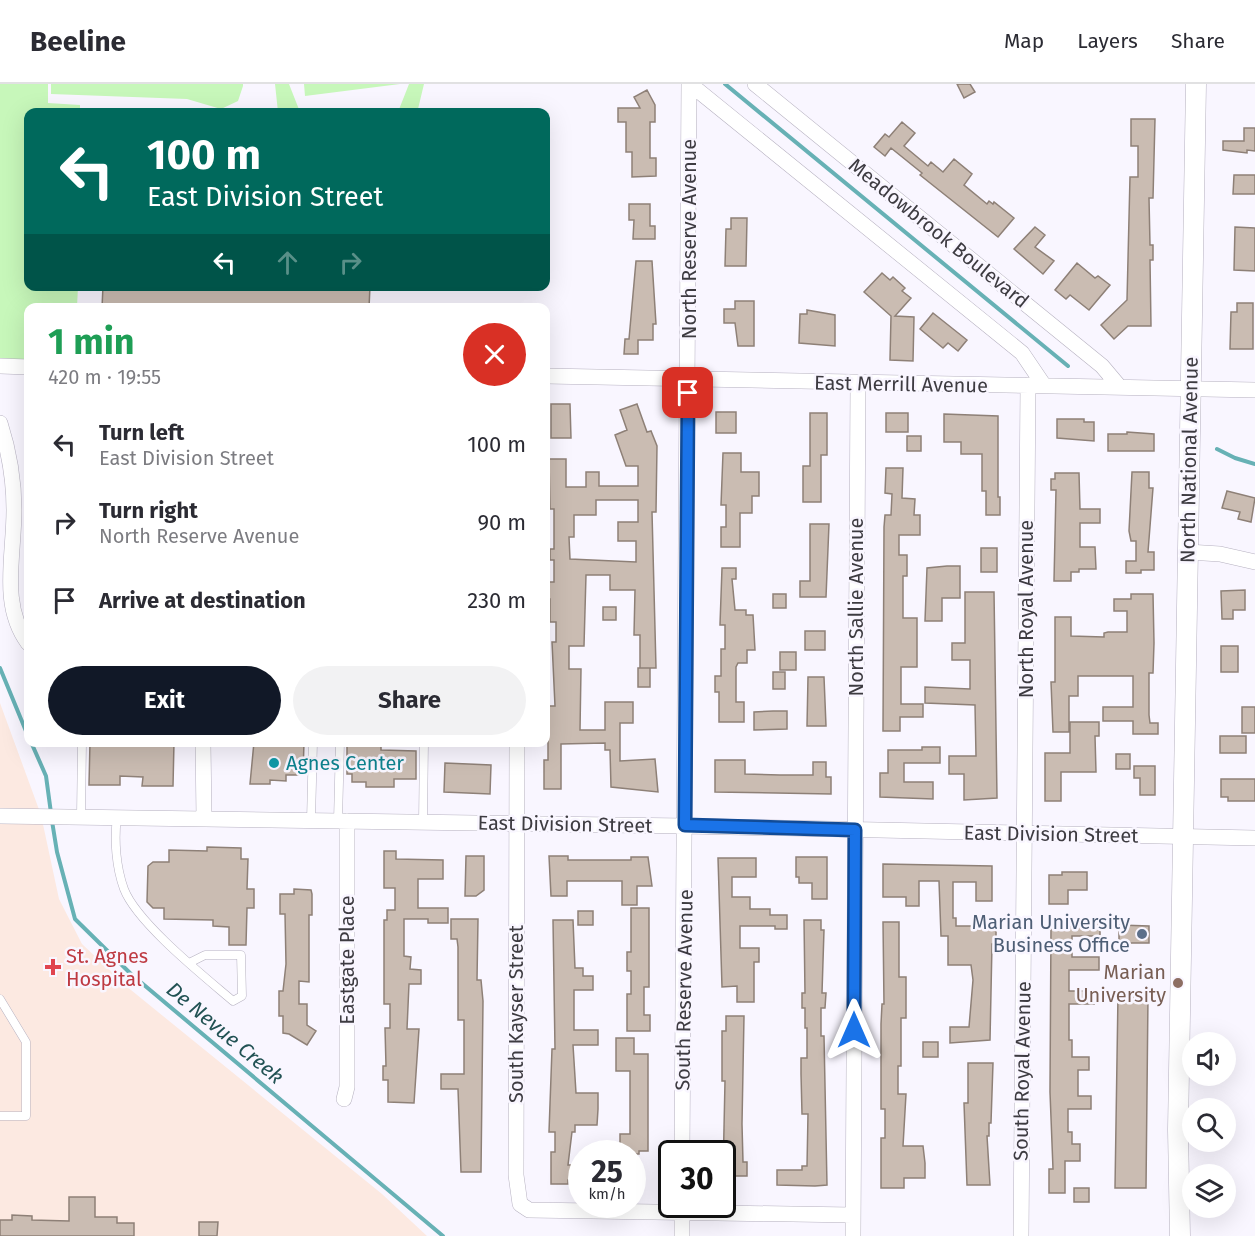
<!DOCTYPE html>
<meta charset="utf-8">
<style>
:root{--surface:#fff;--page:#f2f2f3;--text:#2b2b33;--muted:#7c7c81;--line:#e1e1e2;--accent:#111827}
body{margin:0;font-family:"Fira Sans",sans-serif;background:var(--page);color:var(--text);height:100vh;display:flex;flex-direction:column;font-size:22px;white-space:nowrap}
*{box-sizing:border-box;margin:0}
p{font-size:20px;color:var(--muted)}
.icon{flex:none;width:33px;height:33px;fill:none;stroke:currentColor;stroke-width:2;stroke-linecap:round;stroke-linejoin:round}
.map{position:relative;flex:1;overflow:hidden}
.sheet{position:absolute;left:24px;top:219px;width:526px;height:444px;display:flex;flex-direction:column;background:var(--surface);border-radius:12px;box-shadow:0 6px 24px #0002}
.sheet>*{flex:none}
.guide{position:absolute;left:24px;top:24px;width:526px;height:183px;border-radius:12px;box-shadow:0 6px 24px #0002;background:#00695c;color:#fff;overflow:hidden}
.fabs{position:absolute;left:1182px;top:948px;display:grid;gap:12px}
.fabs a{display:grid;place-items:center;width:54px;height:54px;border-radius:50%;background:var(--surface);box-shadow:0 6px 24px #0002;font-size:30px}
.speed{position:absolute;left:568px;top:1056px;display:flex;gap:12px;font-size:30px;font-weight:700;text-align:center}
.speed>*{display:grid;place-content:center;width:78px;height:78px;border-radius:50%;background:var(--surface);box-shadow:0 6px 24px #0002;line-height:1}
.speed small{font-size:15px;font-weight:400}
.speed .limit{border:3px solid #111;border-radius:9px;background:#fff;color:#111}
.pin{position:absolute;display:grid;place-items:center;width:51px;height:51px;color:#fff;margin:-26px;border-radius:12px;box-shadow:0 3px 9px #0006}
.me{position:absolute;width:66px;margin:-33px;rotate:0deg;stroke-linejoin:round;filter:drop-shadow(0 0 4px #0008)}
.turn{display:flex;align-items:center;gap:21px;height:126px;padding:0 24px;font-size:27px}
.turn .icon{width:78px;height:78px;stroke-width:2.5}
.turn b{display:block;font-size:42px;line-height:51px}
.lanes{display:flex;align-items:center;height:57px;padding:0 24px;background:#0003;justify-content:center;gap:30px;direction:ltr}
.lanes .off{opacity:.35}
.round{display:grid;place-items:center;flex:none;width:63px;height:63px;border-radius:32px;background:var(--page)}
.head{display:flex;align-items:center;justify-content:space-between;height:102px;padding:0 24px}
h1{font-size:36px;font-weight:700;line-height:45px;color:#1e9e55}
.button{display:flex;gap:12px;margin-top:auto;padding:12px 24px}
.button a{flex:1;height:69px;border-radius:36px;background:var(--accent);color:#fff;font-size:24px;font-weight:700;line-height:69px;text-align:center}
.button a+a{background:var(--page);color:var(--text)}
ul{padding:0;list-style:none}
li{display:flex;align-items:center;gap:18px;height:78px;padding:0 24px}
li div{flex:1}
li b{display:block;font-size:22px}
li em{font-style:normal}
header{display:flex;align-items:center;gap:36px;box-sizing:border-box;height:84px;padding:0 30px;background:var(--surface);border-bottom:2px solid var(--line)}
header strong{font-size:28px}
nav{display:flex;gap:33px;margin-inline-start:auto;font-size:21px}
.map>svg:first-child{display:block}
.medical{fill:#fce9e1}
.green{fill:#c7f7ba}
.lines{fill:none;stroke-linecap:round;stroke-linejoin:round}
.stream{stroke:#67b1b5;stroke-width:4}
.building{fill:#cabcb2;stroke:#8e8077;stroke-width:1.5;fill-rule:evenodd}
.service-casing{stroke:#b6b1c0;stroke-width:9}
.minor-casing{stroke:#b6b1c0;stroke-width:16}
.tertiary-casing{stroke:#b6b1c0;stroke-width:21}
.service{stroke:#fff;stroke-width:8}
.minor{stroke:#fff;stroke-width:15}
.tertiary{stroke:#fff;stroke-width:20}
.route-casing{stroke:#114b97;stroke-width:15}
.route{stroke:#1a73e8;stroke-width:10}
.culture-dot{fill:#0f9aa8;stroke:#f9f6ff;stroke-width:2}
.service-dot{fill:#5c6f8a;stroke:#f9f6ff;stroke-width:2}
.health-dot{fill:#e0444e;stroke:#f9f6ff;stroke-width:2}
.education-dot{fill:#8d6e63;stroke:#f9f6ff;stroke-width:2}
.labels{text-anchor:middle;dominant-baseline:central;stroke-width:5;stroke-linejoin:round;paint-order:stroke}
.street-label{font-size:20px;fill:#3d3b41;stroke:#f9f6ff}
.culture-label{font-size:20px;fill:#0d838f;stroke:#f9f6ff;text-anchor:start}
.service-label{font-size:20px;fill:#4e5e75;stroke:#f9f6ff;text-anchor:end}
.health-label{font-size:20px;fill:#be3a42;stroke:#f9f6ff;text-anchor:start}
.education-label{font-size:20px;fill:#785e54;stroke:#f9f6ff;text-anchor:end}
.water-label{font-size:21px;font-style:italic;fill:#225254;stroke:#f9f6ff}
</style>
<header>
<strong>Beeline</strong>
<nav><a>Map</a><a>Layers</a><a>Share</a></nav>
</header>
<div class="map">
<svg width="1255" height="1152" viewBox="0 0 1255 1152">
<rect width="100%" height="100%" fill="#f9f6ff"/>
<path class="medical" d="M0 619 41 731 59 815 82 860 131 906 382 1110 427 1152H0Z"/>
<path class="green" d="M0 0H48V19L80 21V28H28V202L78 203 77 223 28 224V282L0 281Z
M51 0H243V2L238 17 221 25 187 15 51 10Z
M275 0H289L300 28H278Z
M304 0H400L305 12Z
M409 0H424L418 25 416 28H398Z"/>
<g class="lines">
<path class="stream" d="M725 0 1068 282
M1217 365 1235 374 1255 380
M0 584 28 652
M31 658 46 692 51 729
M52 737 57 768 75 835 131 890 443 1152"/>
</g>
<path class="building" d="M957 0H970L975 8 964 14Z
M647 6 655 21V38H650V74H656V92L632 93V68H626V38H618V24H640L634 13Z
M1131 35H1155L1153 114H1149L1150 161H1153V176H1150L1151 242H1128L1114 255 1101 241 1127 216 1130 93H1138V62H1131Z
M902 38 915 49 904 62 928 82 931 78 943 88 954 75 972 90 964 101 987 120 989 117 993 120 994 118 1014 134 998 153 920 91 922 89 891 64 885 72 874 63 885 50 889 53Z
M1244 44H1255V67L1247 66V69L1223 66V57H1244Z
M1234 91H1255V110H1233Z
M629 120H650V142H655V155H633L634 136H629Z
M731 134H747L746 182H725L726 145H731Z
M1035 143 1045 151 1035 163 1054 177 1043 190 1014 165Z
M1235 143 1255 144V187L1234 186Z
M636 177H652L656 240H653V256H638V270H624L625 255H629Z
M1077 179 1095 194 1098 192 1110 201 1089 226 1070 211 1066 215 1055 206Z
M882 189 890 196 893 193 905 204 902 207 911 214 895 232 914 233 913 277 890 276 891 232 864 208Z
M103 202H370L369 224H102Z
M735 217H754V262H738L735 239H724V225H735Z
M1237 219H1253V265H1230L1231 228H1237Z
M807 226 835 231V262L799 259 800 230H807Z
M933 229 967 256 958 267 948 259 943 264 920 245Z
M551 320H570L571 354H551Z
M637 320 647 348 651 347 657 362 656 428H652L656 584H640V551H634L635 506H610V491H586L584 562H569V585H581L580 646H605V618H633V639H620V677L655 675 658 708 611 703 610 666H605V659L561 660V705H544V676H548V622H555L552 558H556V538H550V515H546V498H554V476H550V465H554V425H550L549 375H566V403H586V388H599V402H638V382H626L615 351 627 346 620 326ZM596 416H638V438H618V457H636V478L570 475 569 453H574V431H596Z
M716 328H736V349H716Z
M810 329H827V371H821V418H803V382H810Z
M886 329H908V348H886Z
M944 330 998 332V413H1000V431H986V407H982V370H961V358H944Z
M1057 335H1084V338H1094V357L1057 354Z
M1127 348 1154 350V367H1108V350H1127Z
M907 352H921V367H907Z
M723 369H741V388H759V412H752V429H740V463H721V443H726V421H721Z
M886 384H903L902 414 915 415 914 431H920V451H899V471H907V492H903V534H917V583H901V620H923V633H900V647H883L884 443 885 431H891L892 410 885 409Z
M1132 388H1149V404H1153L1148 468H1154V486H1141V489H1126V477H1136V457H1131L1129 447Z
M1055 389H1079L1080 425H1100V439H1080V463H1095L1096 485H1079V488H1071V497H1054L1056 406H1051V395H1055Z
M1227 407 1255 414 1251 438 1238 435 1240 428 1222 424Z
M810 440H829L826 513H800V497H810Z
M981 464H997V488H981Z
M947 482H960V514H942V537H925L927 484Z
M722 484H736V495H732L735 526H746V531H753L755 566H747V579H738L736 583V618H744V638H719V608H715V592H721V565H725V541H720Z
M1245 506V526H1233V535H1222L1221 507Z
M965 508H994L997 714 964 716V690H949V672H976L975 621 925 619V603L970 605V576H952V559H965Z
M773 510H786V524H773Z
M1131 510H1153L1154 559 1153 589H1149V631L1150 639H1158V650H1133V637H1103V623H1133V592H1078V612H1069V648H1053L1051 598H1055V533H1071V552L1104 553V549L1108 548H1127V527H1114V515H1131Z
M603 523H616V536H603Z
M805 547H825V566H805Z
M1221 562H1238V588H1221Z
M780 568H796V586H780Z
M638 584H650V603H638Z
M773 588H785V605H773Z
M808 593H824L826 642H807Z
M1242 623H1255V649H1242Z
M773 627H787V645L754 646V628Z
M1070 638H1099V652H1095L1096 688H1061V717H1045V669H1070Z
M1220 652H1246V669H1220Z
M90 658H174L173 702H142L143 693 120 692V701H89Z
M254 658H304L303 691H286V697L270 696V700H250Z
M347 658H381V666L416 667V695H394V703H366V698H352V690H347Z
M922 663H940V679H904V698H933V715L880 713V689H888V666H922Z
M1116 670H1130V685H1116Z
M715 676H745V690L780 691H813V678H826V693H831V710L715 708Z
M445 679 491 681 490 710 444 708Z
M1134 682H1155V711H1140V694H1134Z
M1221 695H1255V717H1228V713H1221Z
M207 763 241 764V775H248L247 805H254V824H247L246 861H229V843L213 842V836L164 835V824H153L147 818 148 782 153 778H169V766L207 767Z
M384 767H396V775L443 776V795H418V824H448V839H428V835H404V872L411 873 410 885 421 886V900H409L407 945H419L414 1019 388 1018V996H383V982H386L385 944H390V920H384V836H387V826H395V804H384Z
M466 772H484V806L476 812H465Z
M549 772H568V776H631V773H648L652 802H637V821H622V797H567V812H551Z
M796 773H827V815H812V799H799V793H796Z
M718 774H756V793H732V813H750V825H770V831H787V845H775V842H740V864H759V878H754V918H737V902L722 903Z
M883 780 992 782V817H976V798H953V834H956V842H996V860H992L990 956 950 959V943H969L973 896 971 881H948V852H941L939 797H919V822H906V813H883Z
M1062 788H1087V806H1068V820H1049V791H1062Z
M294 805 311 806 312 810V831H309V898L299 897V920H307V941L316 947 307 961 289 950 283 949V932H279V907H283L286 880 285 830H280V810H294Z
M631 824H649V903H644V931H650V947H627V910H631V887H627V868H631Z
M578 827H593V841H578Z
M451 835H478L477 896H481L483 917 481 1088H461L458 1005H441V990H464V936H458V863L457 855H451Z
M553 836H573L575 884H583V892H593V906H574V946H598V961H573L576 1009H598V1025L597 1041H575V1048H572L568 1081H582V1096H568V1100H551V1068H555V1048H549L552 965H555Z
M804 836H821V846H824L822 909H826L825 924H821V952H824L827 1101 815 1102 777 1101V1086H802V1082H807L808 1030H802L801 990V974H807V944H805V924H802V909H805Z
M1085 836H1100V852H1072V873H1099V886H1069V907H1094V920H1069V956H1072V973H1089V986H1078V1012H1091V1025H1068V1048H1072V1060H1080V1077H1065V1109H1049V1085H1053L1050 1008 1051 842H1085Z
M883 838H899V893H906V934H901V982H898V1010H906L903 1062H923L925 1079V1094H904V1104H881V1054H885V1025H881V940L882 920H884Z
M1119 841 1149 842V859H1119Z
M1118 911 1148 912 1146 1104H1115Z
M726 932H744L742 1040 743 1078H747V1092H723L725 997H722V947H726Z
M616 954H634V970H648V1067H639V1070H620V1050H630V987H616Z
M923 958H938V973H923Z
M968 979H993L991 1039H989V1052H987L990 1101H967L964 1019H968Z
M1074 1104H1089V1118H1074Z
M69 1113H95V1133H117V1139H134V1152H0V1136H12V1131L32 1132V1136L69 1137Z
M199 1138H218L217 1152H199Z"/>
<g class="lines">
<defs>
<path id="service" d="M81 732 82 658
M117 733C114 756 116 783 124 805 137 839 205 893 233 917L242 912 241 871H205L189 879
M311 736 313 658
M338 737 340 658
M423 738 424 658
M0 915 26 958V1032H0"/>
<path id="minor" d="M690 0 1022 269 1043 300
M755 0 1102 282 1118 301
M0 282 28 283
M546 292 1255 306
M0 339C9 367 14 397 14 426 14 473 0 521 28 559
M1188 468 1220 470 1255 478
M203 658 204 734
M517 658 516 1091 520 1120 529 1126 852 1131
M0 732 685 742 1255 754
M344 1015 347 1003V737
M682 1070 689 0
M682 1120V1152
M853 1152 858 300
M1021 1152 1028 301"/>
<path id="tertiary" d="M1180 1152 1178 1046 1196 0"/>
</defs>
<use href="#service" class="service-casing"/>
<use href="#minor" class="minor-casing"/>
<use href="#tertiary" class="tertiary-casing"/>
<use href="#service" class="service"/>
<use href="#minor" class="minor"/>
<use href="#tertiary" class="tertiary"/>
</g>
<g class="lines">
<defs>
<path id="route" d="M688 309 685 741 855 746 854 946"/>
</defs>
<use href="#route" class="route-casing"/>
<use href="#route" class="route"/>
</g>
<circle class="culture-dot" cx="274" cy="679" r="6"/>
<circle class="service-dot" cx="1142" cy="850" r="6"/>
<path class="health-dot" d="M50 874h6v6h6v6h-6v6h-6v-6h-6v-6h6z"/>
<circle class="education-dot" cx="1178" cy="899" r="6"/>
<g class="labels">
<g class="street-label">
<text transform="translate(939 149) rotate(39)">Meadowbrook Boulevard</text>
<text transform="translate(689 155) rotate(-90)">North Reserve Avenue</text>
<text transform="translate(901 300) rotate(1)">East Merrill Avenue</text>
<text transform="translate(1189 376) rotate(-89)">North National Avenue</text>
<text transform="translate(856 523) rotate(-90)">North Sallie Avenue</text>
<text transform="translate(1026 525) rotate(-90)">North Royal Avenue</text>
<text transform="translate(565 740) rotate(1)">East Division Street</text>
<text transform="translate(1051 750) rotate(1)">East Division Street</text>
<text transform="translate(347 876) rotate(-90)">Eastgate Place</text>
<text transform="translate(684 906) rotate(-89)">South Reserve Avenue</text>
<text transform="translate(516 930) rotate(-90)">South Kayser Street</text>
<text transform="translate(1022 987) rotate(-89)">South Royal Avenue</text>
</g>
<g class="culture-label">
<text x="286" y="679">Agnes Center</text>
</g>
<g class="service-label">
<text x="1130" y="838">Marian University<tspan x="1130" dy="23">Business Office</tspan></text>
</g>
<g class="health-label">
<text x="66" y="872">St. Agnes<tspan x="66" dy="23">Hospital</tspan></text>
</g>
<g class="education-label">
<text x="1166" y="888">Marian<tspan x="1166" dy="23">University</tspan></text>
</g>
<g class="water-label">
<text transform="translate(225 949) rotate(40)">De Nevue Creek</text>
</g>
</g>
</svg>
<div class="fabs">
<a><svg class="icon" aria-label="sound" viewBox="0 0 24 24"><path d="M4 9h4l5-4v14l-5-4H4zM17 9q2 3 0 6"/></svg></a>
<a><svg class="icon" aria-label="search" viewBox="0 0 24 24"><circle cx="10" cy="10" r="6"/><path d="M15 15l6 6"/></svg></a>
<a><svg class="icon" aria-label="layers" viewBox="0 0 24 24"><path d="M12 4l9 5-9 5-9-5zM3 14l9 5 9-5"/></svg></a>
</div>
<div class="speed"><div>25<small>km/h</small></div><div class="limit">30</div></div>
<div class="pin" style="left:688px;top:309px;background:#d93025"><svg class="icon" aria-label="arrive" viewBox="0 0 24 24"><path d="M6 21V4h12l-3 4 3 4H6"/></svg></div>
<svg class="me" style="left:854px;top:946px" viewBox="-20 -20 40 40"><path d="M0-17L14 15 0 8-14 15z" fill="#1a73e8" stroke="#fff" stroke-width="4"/></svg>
<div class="guide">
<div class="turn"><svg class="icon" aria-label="left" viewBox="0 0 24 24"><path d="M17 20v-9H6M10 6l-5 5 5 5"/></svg><div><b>100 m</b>East Division Street</div></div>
<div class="lanes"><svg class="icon" aria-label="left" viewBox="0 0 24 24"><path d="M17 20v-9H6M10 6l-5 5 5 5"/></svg><svg class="icon off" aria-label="ahead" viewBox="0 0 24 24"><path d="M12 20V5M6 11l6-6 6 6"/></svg><svg class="icon off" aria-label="right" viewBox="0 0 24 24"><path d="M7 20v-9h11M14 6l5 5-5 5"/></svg></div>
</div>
<section class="sheet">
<div class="head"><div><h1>1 min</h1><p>420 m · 19:55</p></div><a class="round" style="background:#d93025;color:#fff"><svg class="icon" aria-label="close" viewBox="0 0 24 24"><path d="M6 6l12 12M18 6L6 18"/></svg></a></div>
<ul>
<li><svg class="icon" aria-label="left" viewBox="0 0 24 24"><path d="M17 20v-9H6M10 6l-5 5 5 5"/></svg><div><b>Turn left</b><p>East Division Street</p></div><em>100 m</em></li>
<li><svg class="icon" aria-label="right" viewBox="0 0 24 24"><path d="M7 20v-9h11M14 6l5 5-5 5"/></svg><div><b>Turn right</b><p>North Reserve Avenue</p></div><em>90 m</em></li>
<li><svg class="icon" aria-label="arrive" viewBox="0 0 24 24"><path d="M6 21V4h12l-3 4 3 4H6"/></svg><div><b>Arrive at destination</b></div><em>230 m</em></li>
</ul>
<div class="button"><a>Exit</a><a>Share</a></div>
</section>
</div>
